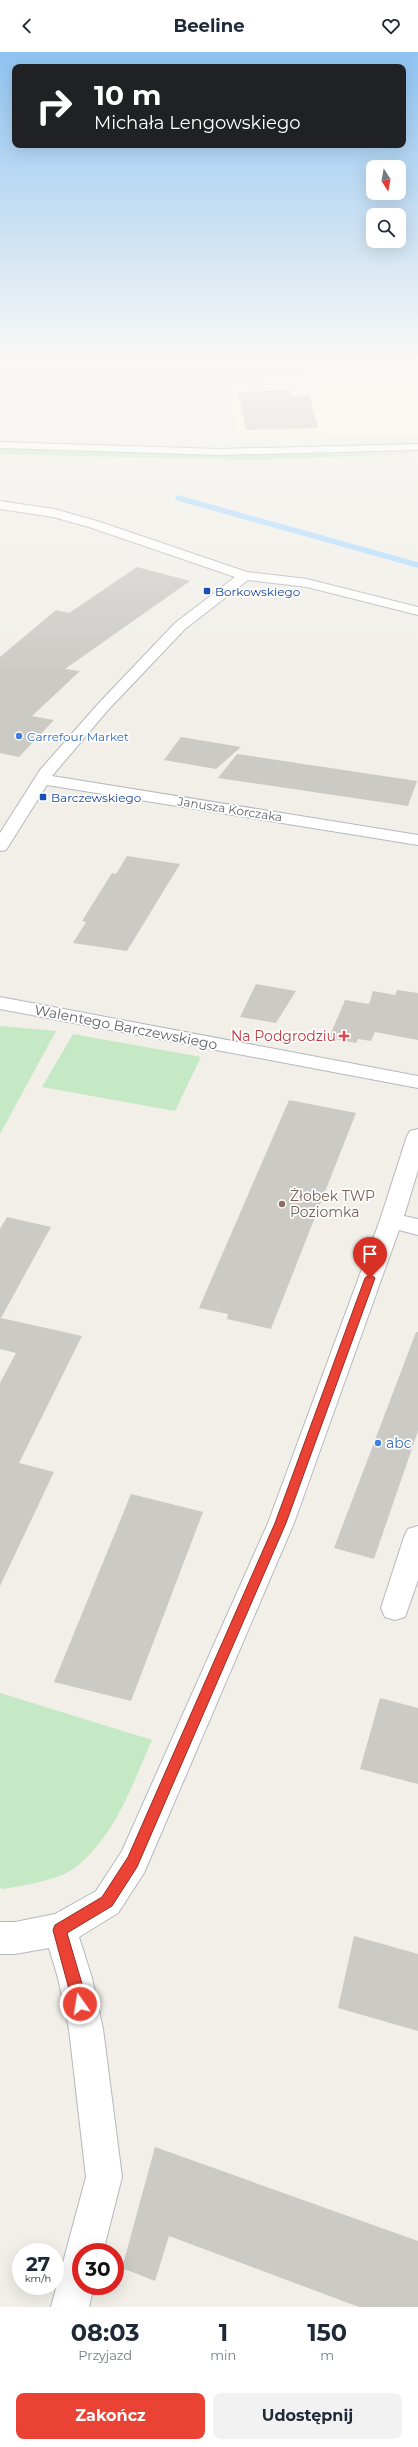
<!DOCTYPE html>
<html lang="pl">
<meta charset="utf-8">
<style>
:root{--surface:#fff;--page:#f2f2f3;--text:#1f2937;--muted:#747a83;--accent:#ea4335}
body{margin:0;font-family:Montserrat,sans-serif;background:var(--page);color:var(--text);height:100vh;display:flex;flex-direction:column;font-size:15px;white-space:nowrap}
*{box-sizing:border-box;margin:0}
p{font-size:13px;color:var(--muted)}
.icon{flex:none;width:22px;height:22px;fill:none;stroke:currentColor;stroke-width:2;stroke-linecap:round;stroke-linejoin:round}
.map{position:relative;height:2255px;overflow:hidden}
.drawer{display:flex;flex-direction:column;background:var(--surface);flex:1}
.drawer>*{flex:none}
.top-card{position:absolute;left:12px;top:12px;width:394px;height:84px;border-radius:8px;box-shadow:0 4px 16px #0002;background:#202124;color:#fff;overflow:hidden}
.needle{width:26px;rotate:169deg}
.buttons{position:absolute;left:366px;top:108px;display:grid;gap:8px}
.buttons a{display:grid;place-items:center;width:40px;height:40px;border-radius:8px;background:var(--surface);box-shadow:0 4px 16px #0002;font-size:20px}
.speed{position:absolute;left:12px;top:2191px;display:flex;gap:8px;font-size:20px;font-weight:700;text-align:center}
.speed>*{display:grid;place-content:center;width:52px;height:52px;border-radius:50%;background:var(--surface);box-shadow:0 4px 16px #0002;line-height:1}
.speed small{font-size:10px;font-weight:400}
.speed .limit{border:6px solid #d22;background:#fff;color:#111}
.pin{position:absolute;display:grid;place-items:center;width:34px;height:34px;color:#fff;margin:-41px -17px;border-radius:50% 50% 50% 0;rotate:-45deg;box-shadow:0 0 4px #0007}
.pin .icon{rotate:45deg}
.me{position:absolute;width:44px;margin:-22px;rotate:347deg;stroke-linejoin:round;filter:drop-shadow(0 0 3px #0008)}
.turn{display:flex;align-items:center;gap:14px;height:84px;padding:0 16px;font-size:18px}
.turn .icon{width:52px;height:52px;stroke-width:2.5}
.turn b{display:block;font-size:28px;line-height:34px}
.eta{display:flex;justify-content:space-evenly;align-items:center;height:68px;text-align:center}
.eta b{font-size:24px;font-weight:700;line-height:28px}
.primary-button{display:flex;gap:8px;margin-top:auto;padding:8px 16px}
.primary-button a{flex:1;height:46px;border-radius:8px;background:var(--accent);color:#fff;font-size:16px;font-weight:700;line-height:46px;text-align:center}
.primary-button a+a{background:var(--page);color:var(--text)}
header{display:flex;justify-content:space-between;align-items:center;height:52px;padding:0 16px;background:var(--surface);font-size:18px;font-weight:700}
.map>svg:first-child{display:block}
.commercial{fill:#fef7e0}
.green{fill:#c5e8c5}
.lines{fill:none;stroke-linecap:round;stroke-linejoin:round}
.stream{stroke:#aadaff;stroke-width:5.5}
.building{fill:#cccac5}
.minor-casing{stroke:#b5b8bc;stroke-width:2}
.secondary-casing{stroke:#b6babf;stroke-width:2}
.minor{fill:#fff;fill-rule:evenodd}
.secondary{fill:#fff;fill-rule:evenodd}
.route{fill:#ea4335;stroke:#982c22}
.transit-dot{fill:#1a4fb4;stroke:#fff;stroke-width:1.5}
.shop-dot{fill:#3f7fe0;stroke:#fff;stroke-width:1.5}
.health-dot{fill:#e0444e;stroke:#fff;stroke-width:1.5}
.education-dot{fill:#8d6e63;stroke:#fff;stroke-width:1.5}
.labels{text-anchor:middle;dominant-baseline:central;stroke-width:3.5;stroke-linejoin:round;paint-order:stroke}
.far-transit-label{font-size:12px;fill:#164399;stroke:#fff;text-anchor:start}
.far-shop-label{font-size:12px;fill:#366cbe;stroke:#fff;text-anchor:start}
.far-street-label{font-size:12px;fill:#5f6368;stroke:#fff}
.street-label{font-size:14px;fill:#5f6368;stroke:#fff}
.health-label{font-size:14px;fill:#be3a42;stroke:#fff;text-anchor:end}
.education-label{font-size:14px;fill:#785e54;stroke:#fff;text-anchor:start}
.shop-label{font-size:14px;fill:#366cbe;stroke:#fff;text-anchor:start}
</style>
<header><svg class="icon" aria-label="back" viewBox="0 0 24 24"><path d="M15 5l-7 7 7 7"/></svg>Beeline<svg class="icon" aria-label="heart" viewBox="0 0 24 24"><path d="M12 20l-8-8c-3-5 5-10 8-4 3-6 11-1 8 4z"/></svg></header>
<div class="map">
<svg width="418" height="2255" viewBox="0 0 418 2255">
<rect width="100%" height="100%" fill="#f1efe8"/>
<path class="commercial" d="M355 309H418V383L239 388 227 335 357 312Z"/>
<path class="green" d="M0 397 193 403 418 401 256 408 0 402Z
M0 974 56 979 0 1082Z
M73 982 201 1005 175 1059 42 1035Z
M0 1641 152 1688C132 1733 115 1786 73 1817 58 1828 21 1834 3 1837L0 1836Z"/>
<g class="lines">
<path class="stream" d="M178 446 418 513"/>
</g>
<path class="building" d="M290 338 291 344 309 343 318 376 246 378 238 340Z
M137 515 190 529 65 617 80 619 32 664 54 668 19 705 0 701V605L56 558 69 561Z
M181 685 241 695 216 717 164 708Z
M237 702 417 729 408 754 218 726Z
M127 804 180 812 127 899 73 891 86 870 82 869 112 821 116 822Z
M256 932 296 939 276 971 240 965Z
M397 938 418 941V988L375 980 371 989 358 987 356 991 329 986 345 948 369 952 373 939 395 943Z
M289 1048 356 1061 271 1277 227 1267 228 1262 199 1256Z
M7 1165 51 1175 1 1266 82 1284 19 1411 54 1420 0 1534V1331L16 1301 0 1297V1177Z
M416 1280H418V1379L374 1507 334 1496Z
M131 1442 203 1460 131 1649 54 1630Z
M380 1646 418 1656V1732L360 1717Z
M354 1884 418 1902V1979L338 1956Z
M155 2095 418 2189V2255H359L169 2184 155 2229 122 2216Z"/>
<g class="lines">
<defs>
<path id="minor" d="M0 449 54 457 97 469 247 520 307 527 418 555V563L307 535 248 528 185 577 108 658 52 724 418 783V793L47 733 6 798 0 799V781L40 718 98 652 175 571 235 525 89 475 53 465 0 457Z
M0 945 418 1024V1036L0 957Z
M418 1077V1118L404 1164 418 1167V1183L399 1178 294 1471 144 1821 118 1861 79 1885 92 1926 103 1977 122 2125 103 2200H81V2234H94L89 2255H51L86 2125 69 1977 58 1926 49 1896 15 1902H0V1870H15L55 1862 96 1839 122 1799 268 1471 380 1168 407 1084 410 1079Z
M418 1474V1528L405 1565 395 1568 385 1565 381 1556 404 1485 408 1477Z"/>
<path id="secondary" d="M0 390 220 397 418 392V398L220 403 0 396Z"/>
</defs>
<use href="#minor" class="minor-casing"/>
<use href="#secondary" class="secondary-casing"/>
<use href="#minor" class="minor"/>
<use href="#secondary" class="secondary"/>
</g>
<linearGradient id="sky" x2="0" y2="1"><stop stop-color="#8fc3f1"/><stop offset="0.49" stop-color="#f9f8f5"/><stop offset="1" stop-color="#f9f8f5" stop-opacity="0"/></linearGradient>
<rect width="418" height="625" fill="url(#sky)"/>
<path class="route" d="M370 1222 375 1226 286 1471 137 1815 112 1854 67 1881 88 1952 85 1957 80 1959 76 1957 73 1952 53 1878 55 1873 102 1845 128 1805 275 1471 365 1226Z"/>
<g class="transit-dot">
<rect x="203" y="535" width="8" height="8" rx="2"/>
<rect x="39" y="741" width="8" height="8" rx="2"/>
</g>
<g class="shop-dot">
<circle cx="19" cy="684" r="4"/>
<circle cx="378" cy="1391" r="4"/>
</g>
<path class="health-dot" d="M342 978h4v4h4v4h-4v4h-4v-4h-4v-4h4z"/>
<circle class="education-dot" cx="282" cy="1152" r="4"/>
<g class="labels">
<g class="far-transit-label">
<text x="215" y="539">Borkowskiego</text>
<text x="51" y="745">Barczewskiego</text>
</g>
<g class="far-shop-label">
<text x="27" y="684">Carrefour Market</text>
</g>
<g class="far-street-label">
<text transform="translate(230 757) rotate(9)">Janusza Korczaka</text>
</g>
<g class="street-label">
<text transform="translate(126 975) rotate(11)">Walentego Barczewskiego</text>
</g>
<g class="health-label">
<text x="336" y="984">Na Podgrodziu</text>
</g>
<g class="education-label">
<text x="290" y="1144">Żłobek TWP<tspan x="290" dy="16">Poziomka</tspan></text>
</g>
<g class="shop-label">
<text x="386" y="1391">abc</text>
</g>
</g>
</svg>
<div class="buttons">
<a><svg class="needle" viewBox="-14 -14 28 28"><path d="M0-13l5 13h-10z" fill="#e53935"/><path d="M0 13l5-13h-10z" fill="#747a83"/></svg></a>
<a><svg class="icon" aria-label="search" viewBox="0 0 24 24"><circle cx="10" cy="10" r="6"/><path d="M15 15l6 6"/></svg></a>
</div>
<div class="speed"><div>27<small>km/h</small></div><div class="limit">30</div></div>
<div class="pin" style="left:370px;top:1226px;background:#d93025"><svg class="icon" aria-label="arrive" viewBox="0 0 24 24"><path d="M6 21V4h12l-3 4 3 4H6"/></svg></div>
<svg class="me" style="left:80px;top:1952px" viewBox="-20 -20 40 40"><circle r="17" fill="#ea4335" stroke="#fff" stroke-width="3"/><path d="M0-11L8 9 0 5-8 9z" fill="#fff"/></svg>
<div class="top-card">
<div class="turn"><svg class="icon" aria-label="right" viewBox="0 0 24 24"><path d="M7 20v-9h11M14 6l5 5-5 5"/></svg><div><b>10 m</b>Michała Lengowskiego</div></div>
</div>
</div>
<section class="drawer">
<div class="eta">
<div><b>08:03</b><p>Przyjazd</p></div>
<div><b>1</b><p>min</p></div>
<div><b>150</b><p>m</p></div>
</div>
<div class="primary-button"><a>Zakończ</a><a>Udostępnij</a></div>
</section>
